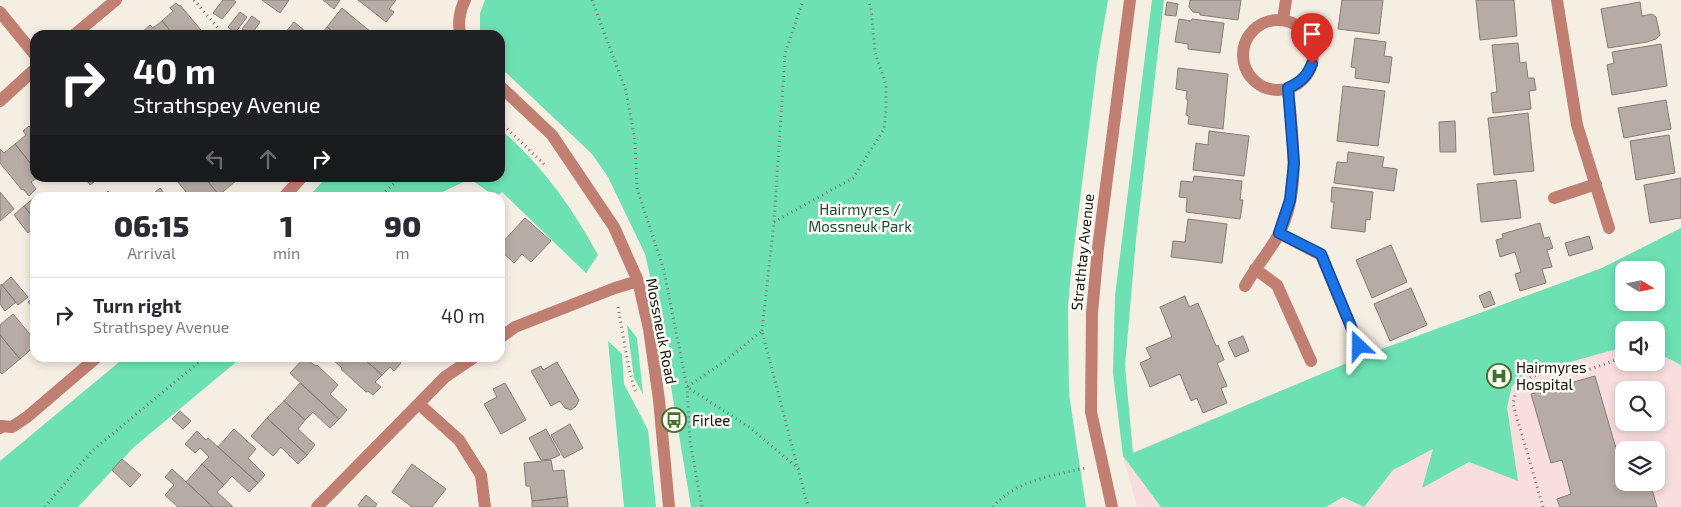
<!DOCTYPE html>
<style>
:root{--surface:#fff;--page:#f2f2f3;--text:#2b2b33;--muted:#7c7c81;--line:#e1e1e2}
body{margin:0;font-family:"Exo 2",sans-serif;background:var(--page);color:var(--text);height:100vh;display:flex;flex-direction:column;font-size:19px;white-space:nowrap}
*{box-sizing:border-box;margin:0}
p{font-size:16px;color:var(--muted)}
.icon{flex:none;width:28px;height:28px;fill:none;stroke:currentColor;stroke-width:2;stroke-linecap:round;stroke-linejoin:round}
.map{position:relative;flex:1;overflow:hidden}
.drawer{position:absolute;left:30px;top:192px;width:475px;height:170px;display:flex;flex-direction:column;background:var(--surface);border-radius:15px;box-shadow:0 2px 8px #0003}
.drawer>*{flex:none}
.banner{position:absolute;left:30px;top:30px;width:475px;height:152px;border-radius:15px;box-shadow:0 2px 8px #0003;background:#202124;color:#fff;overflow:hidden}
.needle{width:32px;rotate:100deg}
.tools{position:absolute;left:1615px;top:261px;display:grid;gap:10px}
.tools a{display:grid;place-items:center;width:50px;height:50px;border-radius:10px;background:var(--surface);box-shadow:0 2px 8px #0003;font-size:25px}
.pin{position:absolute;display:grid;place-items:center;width:42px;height:42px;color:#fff;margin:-51px -21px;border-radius:50% 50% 50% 0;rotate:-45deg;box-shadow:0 0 5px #0007}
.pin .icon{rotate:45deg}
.me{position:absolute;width:55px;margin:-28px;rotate:337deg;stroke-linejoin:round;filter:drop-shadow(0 0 4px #0008)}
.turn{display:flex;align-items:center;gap:18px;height:105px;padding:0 20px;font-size:22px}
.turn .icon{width:65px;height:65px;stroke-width:2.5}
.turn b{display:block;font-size:35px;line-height:42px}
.lanes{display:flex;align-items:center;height:48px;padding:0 20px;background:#0003;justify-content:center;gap:25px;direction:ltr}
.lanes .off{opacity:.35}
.eta{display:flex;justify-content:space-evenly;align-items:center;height:85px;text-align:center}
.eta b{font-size:30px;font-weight:800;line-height:35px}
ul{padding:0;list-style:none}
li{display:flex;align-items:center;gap:15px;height:75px;padding:0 20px;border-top:1px solid var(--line)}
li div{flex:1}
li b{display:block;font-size:19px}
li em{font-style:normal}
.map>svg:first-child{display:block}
.medical{fill:#f9dede;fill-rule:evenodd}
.green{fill:#6de1b3;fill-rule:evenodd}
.building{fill:#b7aca5;stroke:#877d76}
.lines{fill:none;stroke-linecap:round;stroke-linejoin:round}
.path{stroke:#7b776f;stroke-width:3;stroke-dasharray:1 4;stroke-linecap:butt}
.minor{stroke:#c17f72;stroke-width:12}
.route-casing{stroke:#114b97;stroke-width:12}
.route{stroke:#1a73e8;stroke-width:9}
.labels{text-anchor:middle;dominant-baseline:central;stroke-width:5;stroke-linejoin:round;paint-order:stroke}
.park-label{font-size:15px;fill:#1b4d3a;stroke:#fefcf7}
.street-label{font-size:15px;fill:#14120e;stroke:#fefcf7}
.poi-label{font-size:15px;fill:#14120e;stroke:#fefcf7;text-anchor:start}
</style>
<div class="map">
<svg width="1681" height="507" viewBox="0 0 1681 507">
<rect width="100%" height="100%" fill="#f5eee3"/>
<path class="medical" d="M1681 228V507H1137L1123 456 1371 353 1602 268ZM1624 270H1656V302H1624ZM1624 330H1656V362H1624ZM1624 390H1656V422H1624ZM1624 450H1656V482H1624Z"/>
<path class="green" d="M485 0H1108L1097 64 1071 272 1068 307 1069 394 1086 507H691L659 314 645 254 608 177 592 154 500 67V35H480V13Z
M1152 0H1164L1136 239 1125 366 1133 453 1371 353 1602 268 1681 228V365L1656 352V330H1624V347L1523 375 1512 386 1507 407 1518 481 1469 462 1422 488 1433 449 1393 470 1364 507 1343 497 1326 507H1161L1123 456 1113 373 1115 296ZM1624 270H1656V302H1624Z
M500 129C541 164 572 207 598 255L586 273 502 192 496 197 470 179 432 197H308L326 178H500Z
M627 325 637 338 643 394 634 378Z
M608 341 622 354 624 384 648 430 656 507H624Z
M124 358H241L134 447 78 507H0V461Z"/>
<path class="building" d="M223 0H233L236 2 222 19 213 13Z
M262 0H289L280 13Z
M323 0H340L334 9Z
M358 0H396L389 9 394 12 386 22Z
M1190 0H1241L1238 20 1200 15V13L1193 12 1189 7Z
M1342 0H1383L1379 34 1338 29Z
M1476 0H1514L1517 36 1480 40Z
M1167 2 1178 4 1176 16 1165 15Z
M1640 2 1642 16 1652 14 1656 17 1660 35 1656 39 1647 42 1608 48 1601 9Z
M176 3 179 6 180 5 205 35H174L162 21 173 11 170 8Z
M342 8 372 33 371 35H337L327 27Z
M240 12 247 17 235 33 228 27Z
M252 16 260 22 251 35 242 29Z
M1179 19 1191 21 1192 19 1224 23 1220 53 1188 49V44L1175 42Z
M162 21 174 35H144L142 32 150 25 153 28Z
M294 22 310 35H288L285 33Z
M327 27 337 35H321Z
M1355 38 1386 42 1384 56 1392 57 1389 83 1355 78 1356 68 1351 67Z
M1518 43 1520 63 1526 62 1528 78H1534L1536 90 1529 91 1531 109 1493 113 1491 93 1497 92 1492 45Z
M1661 44 1667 86 1612 95 1607 65 1614 63 1612 52Z
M1178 68 1228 74 1223 129 1188 124 1189 116 1186 115 1188 100 1186 99 1187 91 1176 89Z
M1343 86 1385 91 1378 146 1337 141Z
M1666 100 1671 129 1624 138 1618 108Z
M1528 113 1534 171 1494 175 1488 118Z
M1455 121 1456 152H1440L1439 122Z
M29 126 35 133V169L15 144 26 135 23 131Z
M1209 131 1249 136 1244 176 1193 170 1196 143 1208 145Z
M1669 135 1675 173 1636 180 1630 141Z
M15 144 35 169V178H37L31 182 36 189 29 196 23 189 22 190 0 163V149L4 153Z
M1348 152 1384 157 1382 167 1397 169 1394 191 1334 183 1337 162 1347 163Z
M1194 176 1242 181 1240 200H1243L1240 219 1186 212 1187 198 1179 197 1181 181 1193 182Z
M85 178H99L90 185Z
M178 178H205L219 195 216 198H191L177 181 179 179Z
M205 178H235L237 180 219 195Z
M1681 178V218L1650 223 1644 185Z
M1516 180 1521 218 1481 222 1477 184Z
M1332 187 1373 192 1370 220 1366 219 1365 232 1331 228 1334 202H1331Z
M160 188 168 198H148Z
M108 191 114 198H101Z
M0 192 14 209 0 221Z
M34 198 35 199V220L24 206Z
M24 206 35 220V227L28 233 14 215Z
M525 218 551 241 531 262 522 254 514 263 500 250V245Z
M1188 219 1227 224 1222 263 1171 257 1173 241 1185 242Z
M1540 223 1544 238 1549 237 1553 248 1547 250 1552 267 1542 269 1546 283 1520 291 1515 274 1521 272 1515 252 1500 257 1496 240 1503 238 1502 234Z
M1589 236 1593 249 1569 256 1565 243Z
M1391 245 1407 282 1372 298 1356 260Z
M11 277 28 297 18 305 2 285Z
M1 284 16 302 5 311 0 304Z
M1411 288 1427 325 1390 341 1374 304Z
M1490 291 1495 304 1484 308 1479 296Z
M35 296V310L28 302Z
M1185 296 1189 307 1198 303 1216 346 1218 345 1224 360 1217 363 1227 386 1221 388 1227 403 1203 413 1197 398 1191 401 1180 374 1150 387 1140 363 1151 358 1146 348 1172 337 1160 307Z
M13 314 35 340V346L20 359 0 335V325Z
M0 335 20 359 2 374 0 372Z
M1243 336 1249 351 1235 357 1228 342Z
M304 358 316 366 317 365 338 385 330 394 347 410 339 419 290 373Z
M331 358H363L382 375 375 382 381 387 373 395 368 391 366 392 341 369 342 368Z
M363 358H397V359L401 363 394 371 390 367 382 375Z
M557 362 579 400 576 406 571 410 565 408 560 401 551 406 531 371 541 366 543 370Z
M1595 376 1624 476V482H1650L1657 507H1560L1557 499 1571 494 1562 460 1551 463 1531 394Z
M300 383 339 419 330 428 313 412 305 420 284 401Z
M505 383 526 420 501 434 484 404 497 397 493 389Z
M284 401 305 420 298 429 315 445 307 455 267 418Z
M180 411 191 421 183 429 172 419Z
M267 418 307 455 298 464 281 447 273 456 251 436Z
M570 424 583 448 564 458 551 435Z
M234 429 256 449 248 458 265 475 258 483 218 447Z
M546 429 560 455 551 459 541 460 529 438Z
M197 431 206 440 208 438 258 483 249 492 232 476 224 485 202 464 209 457 200 448 195 453 185 444Z
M122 459 141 475 130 487 112 470Z
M551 460 553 471 564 470 567 497 532 501 530 486H526L524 463Z
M202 464 224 485 217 492 233 507H213L186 482Z
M412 464 446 489 432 507H412L392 492Z
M172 469 186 482 213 507H178L165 495 174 485 165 477Z
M366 495 377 504 375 507H360L358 505Z
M567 497 568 507H532V501Z"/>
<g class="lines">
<path class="path" d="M194 0 224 35
M592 0 626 91 635 141 637 188 664 271 687 387 690 441 702 507
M500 122 547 167
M378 198 400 178
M774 222 853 178 884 129 886 110V84L875 53 871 8 868 0
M618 307 628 364 634 388 636 391
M762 331 774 222 785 54 803 0
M799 469 749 427 687 387 725 361 762 331 808 507
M45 507 93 450 204 358
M993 507C1016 480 1052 476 1085 468
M1543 507 1513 404 1516 391 1531 377 1571 365 1574 375 1624 357"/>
<path class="minor" d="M1557 0 1577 125 1609 228
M0 12 35 55
M1283 20 1286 0
M1243 55a35 35 0 1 1 70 0a35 35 0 1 1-70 0Z
M74 35 116 0
M461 35C457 25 460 9 465 0
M500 86 552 135 614 227 638 281 649 329 659 400 669 507
M0 101 35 69
M283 198 301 178
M1554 198 1596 184
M1279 233 1321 255 1359 346
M1255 269 1277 285 1311 361
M1245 286C1255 268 1269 252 1279 234 1302 190 1292 135 1288 88
M500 338 515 327 615 288 638 281
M419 404 459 440 481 475 485 507
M0 428 1 426 12 427 27 417 96 358
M317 507 445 377 473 358
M1112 507 1091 412 1092 313 1098 248 1130 0"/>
</g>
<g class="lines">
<defs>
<path id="route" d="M1312 64C1307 76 1301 82 1288 88L1294 163 1290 200 1279 233 1321 254 1359 346"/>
</defs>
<use href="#route" class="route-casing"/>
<use href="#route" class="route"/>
</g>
<defs>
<symbol id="hospital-ring" viewBox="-11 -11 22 22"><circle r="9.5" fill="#fefcf7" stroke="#476f2a" stroke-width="1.5"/><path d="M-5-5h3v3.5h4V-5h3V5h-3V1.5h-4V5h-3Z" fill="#476f2a"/></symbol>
<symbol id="bus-ring" viewBox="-11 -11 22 22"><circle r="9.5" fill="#fefcf7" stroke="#476f2a" stroke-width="1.5"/><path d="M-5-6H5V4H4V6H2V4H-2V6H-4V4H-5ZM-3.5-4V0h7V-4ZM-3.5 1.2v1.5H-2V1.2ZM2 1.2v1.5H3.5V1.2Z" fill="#476f2a"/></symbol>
</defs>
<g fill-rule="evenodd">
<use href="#hospital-ring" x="1485" y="362" width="28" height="28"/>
<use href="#bus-ring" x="660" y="406" width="28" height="28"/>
</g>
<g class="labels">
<g class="park-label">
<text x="860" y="209">Hairmyres /<tspan x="860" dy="17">Mossneuk Park</tspan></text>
</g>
<g class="street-label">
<text transform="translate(1082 252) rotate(-84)">Strathtay Avenue</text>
<text transform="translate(662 331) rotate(79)">Mossneuk Road</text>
</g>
<g class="poi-label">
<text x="1516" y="367">Hairmyres<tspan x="1516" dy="17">Hospital</tspan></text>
<text x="692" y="420">Firlee</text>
</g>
</g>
</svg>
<div class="tools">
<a><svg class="needle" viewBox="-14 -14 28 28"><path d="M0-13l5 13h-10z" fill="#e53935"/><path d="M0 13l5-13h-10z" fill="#7c7c81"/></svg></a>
<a><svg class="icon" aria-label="sound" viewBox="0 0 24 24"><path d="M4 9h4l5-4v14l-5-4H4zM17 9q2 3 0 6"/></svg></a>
<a><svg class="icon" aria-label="search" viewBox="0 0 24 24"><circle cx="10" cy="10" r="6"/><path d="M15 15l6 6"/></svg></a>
<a><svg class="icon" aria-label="layers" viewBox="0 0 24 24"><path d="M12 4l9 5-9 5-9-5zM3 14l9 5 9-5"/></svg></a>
</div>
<div class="pin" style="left:1312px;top:64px;background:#d93025"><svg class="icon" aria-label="arrive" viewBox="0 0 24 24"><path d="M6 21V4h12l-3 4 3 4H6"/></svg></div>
<svg class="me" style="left:1359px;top:346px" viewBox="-20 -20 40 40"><path d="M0-17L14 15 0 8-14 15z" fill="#1a73e8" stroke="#fff" stroke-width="4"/></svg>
<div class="banner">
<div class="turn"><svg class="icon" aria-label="right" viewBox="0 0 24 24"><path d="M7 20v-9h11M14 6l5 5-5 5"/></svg><div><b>40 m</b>Strathspey Avenue</div></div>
<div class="lanes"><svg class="icon off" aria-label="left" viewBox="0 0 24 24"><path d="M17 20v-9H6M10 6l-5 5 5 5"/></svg><svg class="icon off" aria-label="ahead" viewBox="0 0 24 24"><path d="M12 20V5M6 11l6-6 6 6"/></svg><svg class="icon" aria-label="right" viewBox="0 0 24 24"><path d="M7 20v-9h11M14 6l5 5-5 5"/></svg></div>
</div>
<section class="drawer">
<div class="eta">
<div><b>06:15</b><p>Arrival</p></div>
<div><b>1</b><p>min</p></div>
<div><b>90</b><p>m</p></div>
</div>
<ul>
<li><svg class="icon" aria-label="right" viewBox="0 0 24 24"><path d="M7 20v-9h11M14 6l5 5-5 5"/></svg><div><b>Turn right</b><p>Strathspey Avenue</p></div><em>40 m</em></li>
</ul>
</section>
</div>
